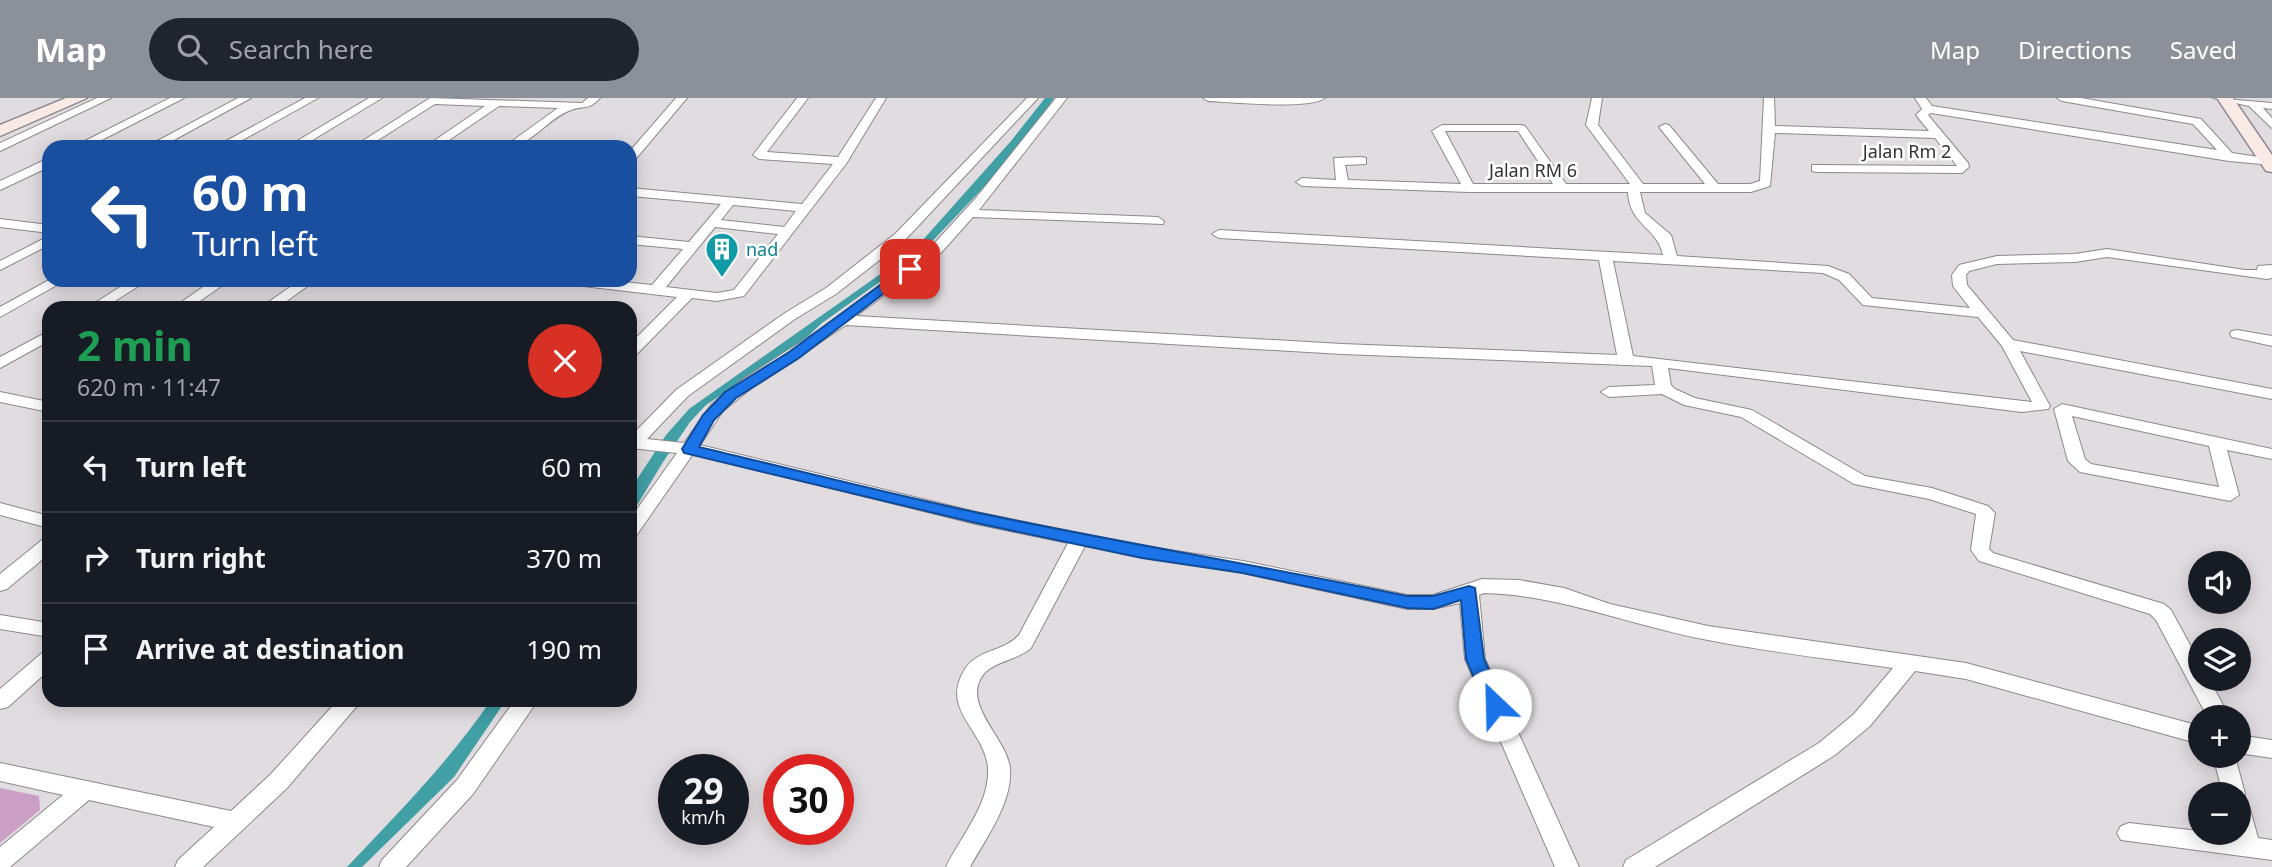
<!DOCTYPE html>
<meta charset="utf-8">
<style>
:root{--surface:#171b24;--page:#20242c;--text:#f1f3f6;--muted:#9ea1a6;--line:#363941;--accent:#8c9099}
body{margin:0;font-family:"Noto Sans",sans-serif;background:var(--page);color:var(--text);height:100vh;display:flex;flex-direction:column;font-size:26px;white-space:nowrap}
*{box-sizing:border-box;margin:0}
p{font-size:23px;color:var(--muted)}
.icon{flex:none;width:38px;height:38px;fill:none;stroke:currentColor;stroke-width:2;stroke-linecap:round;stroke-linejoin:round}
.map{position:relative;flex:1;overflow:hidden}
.side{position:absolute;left:42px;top:203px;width:595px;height:406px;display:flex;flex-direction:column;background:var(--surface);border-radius:21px;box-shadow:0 4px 18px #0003}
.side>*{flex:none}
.hud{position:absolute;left:42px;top:42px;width:595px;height:147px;border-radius:21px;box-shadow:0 4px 18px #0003;background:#1a4fa0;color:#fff;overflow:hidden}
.buttons{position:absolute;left:2188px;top:453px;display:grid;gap:14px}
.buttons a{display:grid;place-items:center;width:63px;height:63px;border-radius:50%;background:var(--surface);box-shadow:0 4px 18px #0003;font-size:35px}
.speed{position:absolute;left:658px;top:656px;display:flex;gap:14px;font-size:35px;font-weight:700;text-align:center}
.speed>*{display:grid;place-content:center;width:91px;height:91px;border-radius:50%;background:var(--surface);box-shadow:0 4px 18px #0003;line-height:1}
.speed small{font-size:18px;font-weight:400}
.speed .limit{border:10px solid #d22;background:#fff;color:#111}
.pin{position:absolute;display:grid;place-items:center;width:60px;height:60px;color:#fff;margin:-30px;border-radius:14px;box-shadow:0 4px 10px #0006}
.me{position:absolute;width:77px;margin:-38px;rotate:336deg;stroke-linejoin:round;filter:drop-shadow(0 0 5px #0008)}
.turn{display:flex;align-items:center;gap:24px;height:147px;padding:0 35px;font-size:32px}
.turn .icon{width:91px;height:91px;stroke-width:2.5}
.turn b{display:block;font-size:49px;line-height:60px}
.round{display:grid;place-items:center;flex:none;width:74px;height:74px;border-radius:37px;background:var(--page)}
.head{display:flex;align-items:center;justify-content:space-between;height:119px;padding:0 35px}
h1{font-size:42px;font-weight:700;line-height:52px;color:#1e9e55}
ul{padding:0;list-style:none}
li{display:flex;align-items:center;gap:21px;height:91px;padding:0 35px;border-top:2px solid var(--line)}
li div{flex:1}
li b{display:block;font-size:26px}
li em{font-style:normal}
header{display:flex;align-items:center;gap:42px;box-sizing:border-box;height:98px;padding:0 35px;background:var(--accent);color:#fff}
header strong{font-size:33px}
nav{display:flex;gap:38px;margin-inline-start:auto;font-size:24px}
.search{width:490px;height:63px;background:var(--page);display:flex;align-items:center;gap:18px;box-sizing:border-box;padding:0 24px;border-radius:38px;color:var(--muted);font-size:26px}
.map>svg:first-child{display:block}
.green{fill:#cc9fc7}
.water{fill:#419fa6}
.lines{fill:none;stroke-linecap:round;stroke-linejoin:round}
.street-casing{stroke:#8c888c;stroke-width:2}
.secondary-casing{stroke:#8c888c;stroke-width:3}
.street{fill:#fff;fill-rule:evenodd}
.secondary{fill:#faeae6;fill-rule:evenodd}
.route{fill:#1a73e8;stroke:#114b97;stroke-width:2}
.labels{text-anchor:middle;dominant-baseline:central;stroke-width:5;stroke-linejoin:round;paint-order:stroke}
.far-street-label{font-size:18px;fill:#343334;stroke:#fff}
.far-culture-label{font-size:18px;fill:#0d838f;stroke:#fff;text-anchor:start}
</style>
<header>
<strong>Map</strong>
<div class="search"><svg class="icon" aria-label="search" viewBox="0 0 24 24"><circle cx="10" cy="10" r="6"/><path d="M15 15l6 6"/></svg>Search here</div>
<nav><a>Map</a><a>Directions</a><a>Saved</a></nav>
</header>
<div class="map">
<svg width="2272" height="769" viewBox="0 0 2272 769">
<rect width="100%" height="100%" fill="#e1dce0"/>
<path class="green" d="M0 690 39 698 40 712 0 745Z"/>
<path class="water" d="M1045 0H1054L1022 49 923 153 822 225 804 242 706 307 690 324 663 364 630 419V392L666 337 689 311 913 153 1011 43Z
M491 602H506L454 679 362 769H347C398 715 449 664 491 602Z"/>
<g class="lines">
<defs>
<path id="street" d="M97 0H111L0 53V45Z
M170 0H184L88 49H73Z
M238 0H251L161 49H146Z
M305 0H318L230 49H215Z
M369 0H382L301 49H287Z
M430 0 582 5 588 0H600C588 13 584 7 571 12 546 21 532 49 504 49L558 10 499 8 439 49H425L485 8 435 6 367 49H353Z
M676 0H687L634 63 630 64V53Z
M797 0H808L767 54 838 59 876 0H886L846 66 744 198 717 203 692 200 635 258 630 260V246L677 199 566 186 559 182H604L652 187 683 151 630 146V138L689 144 721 106 630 98V90L802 106 833 66 759 61 753 57ZM733 107 796 113 784 129 721 122ZM715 129 778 136 734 192 717 195 666 189Z
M1027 0H1038L905 142 836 196 795 221 688 298 647 341 684 345 711 307 742 282 824 229 930 150 976 100 1056 0H1067L979 112 1158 119 1164 123 1163 126 973 119 940 156 856 218 1342 246 1617 257 1599 162 1219 140 1212 136 1219 132 1663 157C1657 129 1629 127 1628 94H1469L1302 88 1296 84 1302 80 1336 82 1334 60 1362 59 1366 60V66L1345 67 1348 82 1461 86 1432 33 1442 27H1521L1525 28 1566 86H1630L1586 27 1592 0H1602L1598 27 1643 86H1705L1659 29 1665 26 1669 27 1718 86H1750L1760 83 1764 0H1774L1775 28 1929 33 1916 17 1922 11 1915 0H1926L1932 8 2217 52 2193 26 2062 3 2057 0H2081L2201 21 2232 55 2272 61V67L2229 63 1931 15 1928 17 1968 65 1969 69 1962 75 1816 74 1812 73V67L1957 68 1935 40 1775 35 1770 88 1751 94H1640L1645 115 1671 137 1677 158 1828 168 1849 176 1872 200 1970 210 1953 188 1952 177 1959 167 1997 158 2075 156 2107 151 2245 172H2257L2258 168 2272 167V180L2267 181 2107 159 2075 164 1997 166 1969 173 1966 177 1967 187 2013 242 2272 291V301L2020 253 2050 308 2048 311 2022 314 1668 270 1671 287 1675 291 1695 300 1752 312 1865 378 1932 390 1988 408 1995 415 1989 451 1993 455 2164 506 2171 512 2200 565V581H2209L2230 620H2208L2156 522 2150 516 1979 463 1971 452 1976 416 1929 401 1854 386 1741 319 1684 307 1662 296 1609 299 1601 294 1609 289 1655 287 1652 268 1342 256 846 227 754 288 723 313 700 347 976 414 1142 448 1243 463 1407 497H1433L1482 481 1519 482 1564 490 1610 506 1708 528 1966 565 2200 628V646L1966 581 1915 573 1870 628 1835 657 1655 769H1623L1626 762 1819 645 1854 616 1893 570C1831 561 1769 554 1708 542 1632 528 1561 497 1484 495L1479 497 1485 561 1579 769H1555L1465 561 1460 505 1433 511H1407L1243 475 1085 448 1031 550C1017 563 991 563 981 580 964 609 1007 641 1010 670 1013 704 986 740 970 769H946C961 738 990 706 988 670 985 632 939 612 965 571 978 551 1004 554 1019 537L1068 445 976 426 693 356 636 438 630 440V421L677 355 630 350V339L676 292 785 215 826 190 895 136ZM1445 33H1518L1553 86H1473ZM1613 163 1823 175 1839 182 1863 207 1978 219 2002 248 2032 304 1633 258Z
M1203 0H1325C1308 12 1232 4 1208 3Z
M2213 0 2272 5V11L2263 10 2272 20V30L2249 8Z
M49 60V69L0 92V83Z
M0 121 49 127V135L0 129Z
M49 138V147L0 172V163Z
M49 182H66L0 219V209Z
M131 182H148L104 210H87Z
M213 182H230L190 210H173Z
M300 182H316L277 210H260Z
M2237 232 2272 238V248L2232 239 2230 236 2232 233Z
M49 233V243L0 270V259Z
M0 294 49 304V314L0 304Z
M2062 306 2272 351V361L2227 352 2239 397 2230 403 2080 374 2068 363 2054 311ZM2072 318 2209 348 2219 389 2091 366 2085 361Z
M0 405 49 418V430L0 417Z
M49 440V456L7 491 0 493V476L42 442Z
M0 517 49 525V539L0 531Z
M49 552V572L8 609 0 611V591L42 555Z
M338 602H362L287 690 203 769H175L178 762 214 729 89 702 10 769H0V749L63 697 0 683V665L231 713 271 676Z
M515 602H538L473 696 406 769H379L382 762 457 682Z
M2238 637 2272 642V660L2238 655Z
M2213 658H2235L2245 696 2242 703 2250 711 2258 740 2272 742V762L2121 742 2117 735 2121 728 2129 725 2234 737 2233 735H2238V696H2223Z"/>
<path id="secondary" d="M66 0H87L0 38V27Z
M2217 0H2233L2272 57V74L2266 73Z"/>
</defs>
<use href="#street" class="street-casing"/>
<use href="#secondary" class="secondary-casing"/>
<use href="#street" class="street"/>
<use href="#secondary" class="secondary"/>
</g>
<path class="route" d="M906 168 916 171 799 260 736 300 714 322 699 349C792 371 885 395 979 415 1121 445 1264 468 1407 498H1433L1469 488 1475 490 1484 561 1505 607 1502 613H1488L1466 561 1461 502 1433 511 1407 510 1243 475 1142 460 976 425 684 355 682 351 703 317 725 294 789 254Z"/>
<defs>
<symbol id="building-pin" viewBox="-11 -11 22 30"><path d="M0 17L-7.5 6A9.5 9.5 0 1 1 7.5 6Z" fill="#0f9aa8" stroke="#fff"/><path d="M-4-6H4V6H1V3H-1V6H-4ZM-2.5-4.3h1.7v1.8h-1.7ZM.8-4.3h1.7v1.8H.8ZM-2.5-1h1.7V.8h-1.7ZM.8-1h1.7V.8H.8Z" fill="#fff"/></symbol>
</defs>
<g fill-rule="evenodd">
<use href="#building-pin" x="703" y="132" width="38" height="52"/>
</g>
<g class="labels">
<g class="far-street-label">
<text x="1907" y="53">Jalan Rm 2</text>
<text x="1533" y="72">Jalan RM 6</text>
</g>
<g class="far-culture-label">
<text x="746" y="151">nad</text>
</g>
</g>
</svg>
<div class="buttons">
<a><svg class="icon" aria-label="sound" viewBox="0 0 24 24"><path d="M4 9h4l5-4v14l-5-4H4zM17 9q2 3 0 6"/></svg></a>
<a><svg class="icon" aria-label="layers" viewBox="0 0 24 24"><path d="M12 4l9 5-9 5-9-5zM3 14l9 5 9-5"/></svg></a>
<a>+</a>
<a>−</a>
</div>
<div class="speed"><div>29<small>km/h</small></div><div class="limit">30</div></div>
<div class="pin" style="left:910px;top:171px;background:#d93025"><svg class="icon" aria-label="arrive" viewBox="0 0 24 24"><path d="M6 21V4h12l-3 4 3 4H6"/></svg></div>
<svg class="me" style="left:1495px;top:607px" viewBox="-20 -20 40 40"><circle r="19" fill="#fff"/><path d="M0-13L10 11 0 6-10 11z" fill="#1a73e8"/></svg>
<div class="hud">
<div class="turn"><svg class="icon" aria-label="left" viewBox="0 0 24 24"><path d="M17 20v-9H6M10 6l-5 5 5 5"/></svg><div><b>60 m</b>Turn left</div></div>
</div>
<section class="side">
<div class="head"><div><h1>2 min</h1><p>620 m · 11:47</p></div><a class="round" style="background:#d93025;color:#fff"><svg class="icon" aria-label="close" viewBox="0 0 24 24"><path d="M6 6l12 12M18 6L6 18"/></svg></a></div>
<ul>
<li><svg class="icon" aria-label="left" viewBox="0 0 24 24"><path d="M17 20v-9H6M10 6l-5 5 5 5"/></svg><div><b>Turn left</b></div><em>60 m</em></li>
<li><svg class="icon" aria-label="right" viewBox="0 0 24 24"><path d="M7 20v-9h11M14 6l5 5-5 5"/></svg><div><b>Turn right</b></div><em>370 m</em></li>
<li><svg class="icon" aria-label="arrive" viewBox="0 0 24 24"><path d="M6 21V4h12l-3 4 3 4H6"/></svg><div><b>Arrive at destination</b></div><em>190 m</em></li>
</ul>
</section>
</div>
